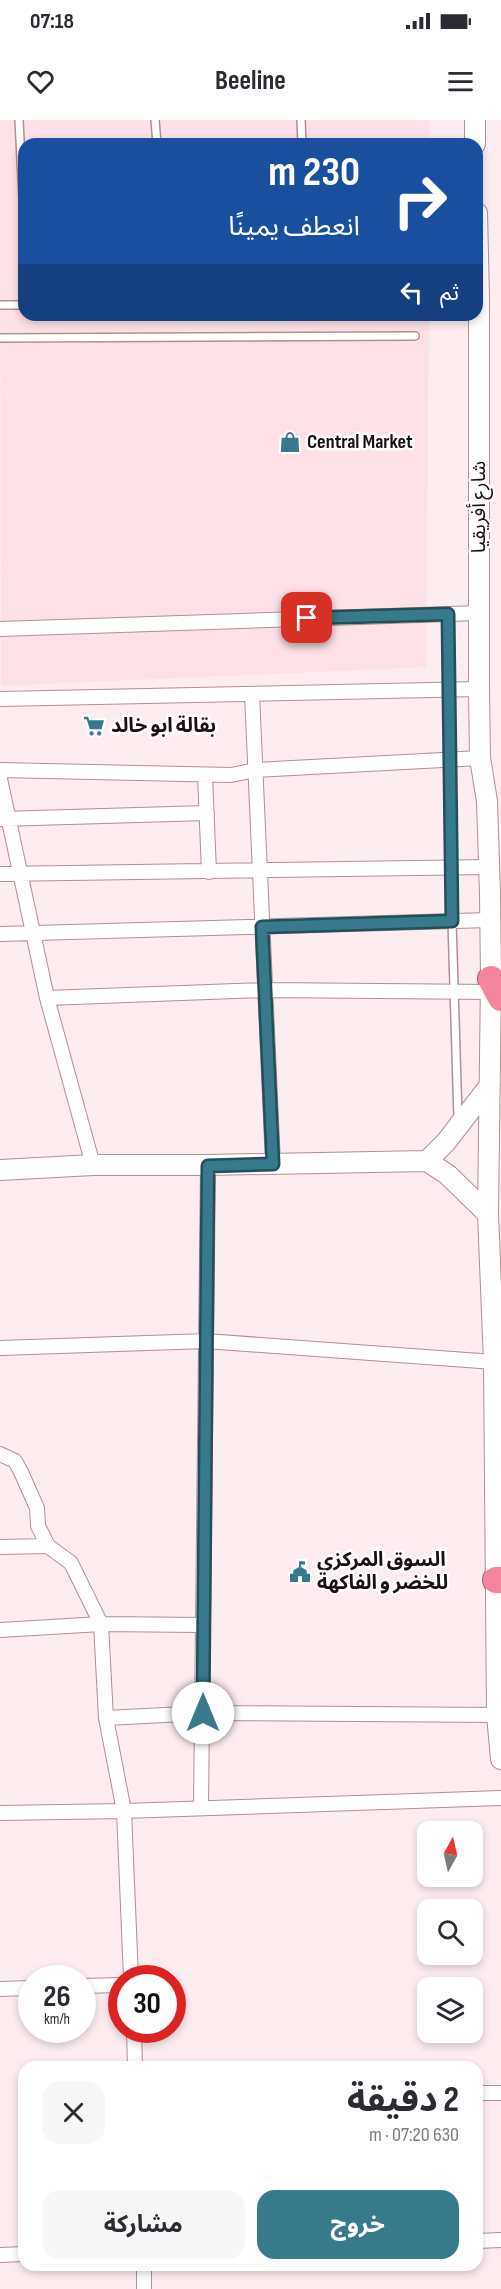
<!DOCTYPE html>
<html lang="ar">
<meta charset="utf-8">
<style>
:root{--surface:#fff;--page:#f7f7f7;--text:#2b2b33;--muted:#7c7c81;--accent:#377a8b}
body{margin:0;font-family:"Sofia Sans Condensed","Noto Sans Arabic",sans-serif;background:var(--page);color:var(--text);direction:rtl;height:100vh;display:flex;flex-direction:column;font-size:22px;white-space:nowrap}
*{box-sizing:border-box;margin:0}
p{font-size:20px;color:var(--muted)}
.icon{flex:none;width:33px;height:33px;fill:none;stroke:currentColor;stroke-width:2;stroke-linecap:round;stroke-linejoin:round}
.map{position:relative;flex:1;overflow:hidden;direction:ltr}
.details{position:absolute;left:18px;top:1941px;width:465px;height:210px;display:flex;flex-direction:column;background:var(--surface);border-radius:18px;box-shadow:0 3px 9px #0003;direction:rtl}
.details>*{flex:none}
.guide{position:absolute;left:18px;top:18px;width:465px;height:183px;border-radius:18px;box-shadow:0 3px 9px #0003;direction:rtl;background:#1a4fa0;color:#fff;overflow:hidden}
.needle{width:39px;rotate:8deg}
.controls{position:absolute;left:417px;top:1701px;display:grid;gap:12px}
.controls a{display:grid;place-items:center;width:66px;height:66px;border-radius:12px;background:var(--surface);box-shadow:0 3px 9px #0003;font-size:30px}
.speed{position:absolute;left:18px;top:1845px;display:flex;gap:12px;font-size:30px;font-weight:700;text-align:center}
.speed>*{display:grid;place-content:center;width:78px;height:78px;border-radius:50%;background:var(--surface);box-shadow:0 3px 9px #0003;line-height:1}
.speed small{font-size:15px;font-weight:400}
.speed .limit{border:9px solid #d22;background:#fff;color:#111}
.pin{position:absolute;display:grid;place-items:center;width:51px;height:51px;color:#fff;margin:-26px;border-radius:12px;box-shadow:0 3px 9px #0006}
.me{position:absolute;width:66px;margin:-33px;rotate:0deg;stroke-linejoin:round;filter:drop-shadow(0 0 4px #0008)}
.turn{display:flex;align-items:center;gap:21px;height:126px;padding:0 24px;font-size:27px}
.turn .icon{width:78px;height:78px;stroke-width:2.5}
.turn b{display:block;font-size:42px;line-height:51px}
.then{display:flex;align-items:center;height:57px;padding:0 24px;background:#0003;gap:12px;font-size:22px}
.round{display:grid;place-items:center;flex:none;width:63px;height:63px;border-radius:18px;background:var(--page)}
.summary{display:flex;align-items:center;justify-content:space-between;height:102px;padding:0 24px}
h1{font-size:36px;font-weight:700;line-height:45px}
.cta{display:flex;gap:12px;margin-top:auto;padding:12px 24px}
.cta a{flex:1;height:69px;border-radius:18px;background:var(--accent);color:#fff;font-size:24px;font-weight:700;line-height:69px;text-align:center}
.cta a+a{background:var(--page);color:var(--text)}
.status{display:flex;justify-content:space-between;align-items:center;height:42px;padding:0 30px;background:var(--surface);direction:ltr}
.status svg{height:16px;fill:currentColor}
header{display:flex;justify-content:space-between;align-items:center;height:78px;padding:0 24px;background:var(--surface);font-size:27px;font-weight:700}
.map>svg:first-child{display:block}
.built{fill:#fde1e6}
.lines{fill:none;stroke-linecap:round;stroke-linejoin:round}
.lane-casing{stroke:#b18f95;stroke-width:10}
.street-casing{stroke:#b18f95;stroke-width:16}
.secondary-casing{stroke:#b18f95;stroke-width:22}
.highway-casing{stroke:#aa5b6d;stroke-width:28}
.lane{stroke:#fff;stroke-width:7}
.street{stroke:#fff;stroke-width:14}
.secondary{stroke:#fff;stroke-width:20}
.highway{stroke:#f6849e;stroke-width:26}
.route-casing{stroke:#244f5a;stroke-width:15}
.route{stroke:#377a8b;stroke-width:10}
.labels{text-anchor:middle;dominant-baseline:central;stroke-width:5;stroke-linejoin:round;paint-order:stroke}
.poi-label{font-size:20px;font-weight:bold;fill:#1c0f12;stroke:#fff;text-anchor:start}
.street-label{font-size:20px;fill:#1c0f12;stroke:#fff}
</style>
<div class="status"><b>07:18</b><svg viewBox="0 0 49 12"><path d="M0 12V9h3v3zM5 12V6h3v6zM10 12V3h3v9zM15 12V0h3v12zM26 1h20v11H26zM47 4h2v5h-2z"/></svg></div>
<header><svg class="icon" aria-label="menu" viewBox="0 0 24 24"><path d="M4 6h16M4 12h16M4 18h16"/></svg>Beeline<svg class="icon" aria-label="heart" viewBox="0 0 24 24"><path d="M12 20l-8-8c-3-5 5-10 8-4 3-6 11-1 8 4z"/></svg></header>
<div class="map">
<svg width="501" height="2169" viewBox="0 0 501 2169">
<rect width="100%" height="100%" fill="#fdedf0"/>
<path class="built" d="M0 0H430V24H24V195H429L426 547 1 566Z"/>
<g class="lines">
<defs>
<path id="lane" d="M19 0 24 100
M155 0 157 24
M301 0 302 24
M0 185H24
M0 218 415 216
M448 494 452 801 458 998"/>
<path id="street" d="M0 509 479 493
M252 574 273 1044
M0 579 479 569
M0 650 231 655 255 650 480 638
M205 655 209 752
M0 659 47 878 93 1045
M0 699 207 693
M0 754 489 747
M0 814 490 800
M47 878 266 870 491 872
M0 1228 206 1221 494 1242
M0 1334 15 1341 21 1352 37 1388 38 1406 48 1426 71 1443 101 1504 106 1598 124 1691 131 1858
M0 1427 48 1426
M0 1510 101 1504 203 1505
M106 1598 203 1593 497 1595
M201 1687 208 1045
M0 1693 124 1691 501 1678
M82 1866 122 1865
M0 1869 32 1868
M134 1910 135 1947
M477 1973H501
M477 2121 501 2120
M0 2135 24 2134
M144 2145V2169"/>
<path id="secondary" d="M475 0V24
M477 93 479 178V569L480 638 487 681 490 774 491 859 488 1094 494 1242 497 1595 501 1639
M427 1041 446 1022 490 965
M0 1050 93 1045H208L427 1041 448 1055 488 1094"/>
<path id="highway" d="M491 859 501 878
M496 1460H501"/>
</defs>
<use href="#lane" class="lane-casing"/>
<use href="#street" class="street-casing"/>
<use href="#secondary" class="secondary-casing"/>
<use href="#highway" class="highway-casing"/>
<use href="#lane" class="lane"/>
<use href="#street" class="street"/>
<use href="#secondary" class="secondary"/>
<use href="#highway" class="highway"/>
</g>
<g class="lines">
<defs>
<path id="route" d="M203 1593 208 1046 273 1044 262 807 452 801 448 494 307 498"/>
</defs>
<use href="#route" class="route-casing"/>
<use href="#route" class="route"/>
</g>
<defs>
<symbol id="shop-bare" viewBox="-9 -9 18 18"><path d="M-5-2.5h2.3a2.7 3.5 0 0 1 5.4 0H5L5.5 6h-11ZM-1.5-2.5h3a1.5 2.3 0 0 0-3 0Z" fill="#377a8b" stroke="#fff" stroke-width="2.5" paint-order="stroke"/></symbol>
<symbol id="supermarket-bare" viewBox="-9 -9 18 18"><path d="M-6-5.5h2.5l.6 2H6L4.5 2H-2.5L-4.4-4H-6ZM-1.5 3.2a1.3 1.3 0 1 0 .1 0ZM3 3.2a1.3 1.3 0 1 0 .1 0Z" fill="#377a8b" stroke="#fff" stroke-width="2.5" paint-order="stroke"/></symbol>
<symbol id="civic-bare" viewBox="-9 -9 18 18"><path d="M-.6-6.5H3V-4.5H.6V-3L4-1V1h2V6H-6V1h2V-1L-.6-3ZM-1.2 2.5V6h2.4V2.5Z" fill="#377a8b" stroke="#fff" stroke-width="2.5" paint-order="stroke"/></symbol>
</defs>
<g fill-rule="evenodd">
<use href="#shop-bare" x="275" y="307" width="30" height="30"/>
<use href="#supermarket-bare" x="79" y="591" width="30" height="30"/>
<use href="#civic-bare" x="285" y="1437" width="30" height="30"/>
</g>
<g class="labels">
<g class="poi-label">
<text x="307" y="322">Central Market</text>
<text x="111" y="606">بقالة ابو خالد</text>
<text x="317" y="1440">السوق المركزي<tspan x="317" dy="23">للخضر و الفاكهة</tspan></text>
</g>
<g class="street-label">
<text transform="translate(479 387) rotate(-90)">شارع أفريقيا</text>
</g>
</g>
</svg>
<div class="controls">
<a><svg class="needle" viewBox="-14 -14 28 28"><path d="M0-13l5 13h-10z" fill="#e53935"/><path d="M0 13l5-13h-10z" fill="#7c7c81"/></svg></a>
<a><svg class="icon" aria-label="search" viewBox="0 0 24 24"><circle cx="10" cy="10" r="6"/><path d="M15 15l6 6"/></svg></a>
<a><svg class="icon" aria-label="layers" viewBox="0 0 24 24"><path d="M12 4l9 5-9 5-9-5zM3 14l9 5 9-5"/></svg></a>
</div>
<div class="speed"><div>26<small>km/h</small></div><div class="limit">30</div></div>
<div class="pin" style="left:307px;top:498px;background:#d93025"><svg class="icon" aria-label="arrive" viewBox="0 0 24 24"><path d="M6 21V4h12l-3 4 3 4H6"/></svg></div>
<svg class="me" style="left:203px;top:1593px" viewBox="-20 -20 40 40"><circle r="19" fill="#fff"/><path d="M0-13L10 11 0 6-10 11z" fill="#377a8b"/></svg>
<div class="guide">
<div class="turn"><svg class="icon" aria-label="right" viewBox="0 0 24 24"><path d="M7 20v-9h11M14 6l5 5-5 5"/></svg><div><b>230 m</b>انعطف يمينًا</div></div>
<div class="then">ثم<svg class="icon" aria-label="left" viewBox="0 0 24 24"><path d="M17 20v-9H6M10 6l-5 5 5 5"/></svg></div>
</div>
<section class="details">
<div class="summary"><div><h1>2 دقيقة</h1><p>630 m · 07:20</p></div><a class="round"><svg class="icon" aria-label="close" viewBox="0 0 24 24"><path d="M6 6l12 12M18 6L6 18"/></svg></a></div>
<div class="cta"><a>خروج</a><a>مشاركة</a></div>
</section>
</div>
